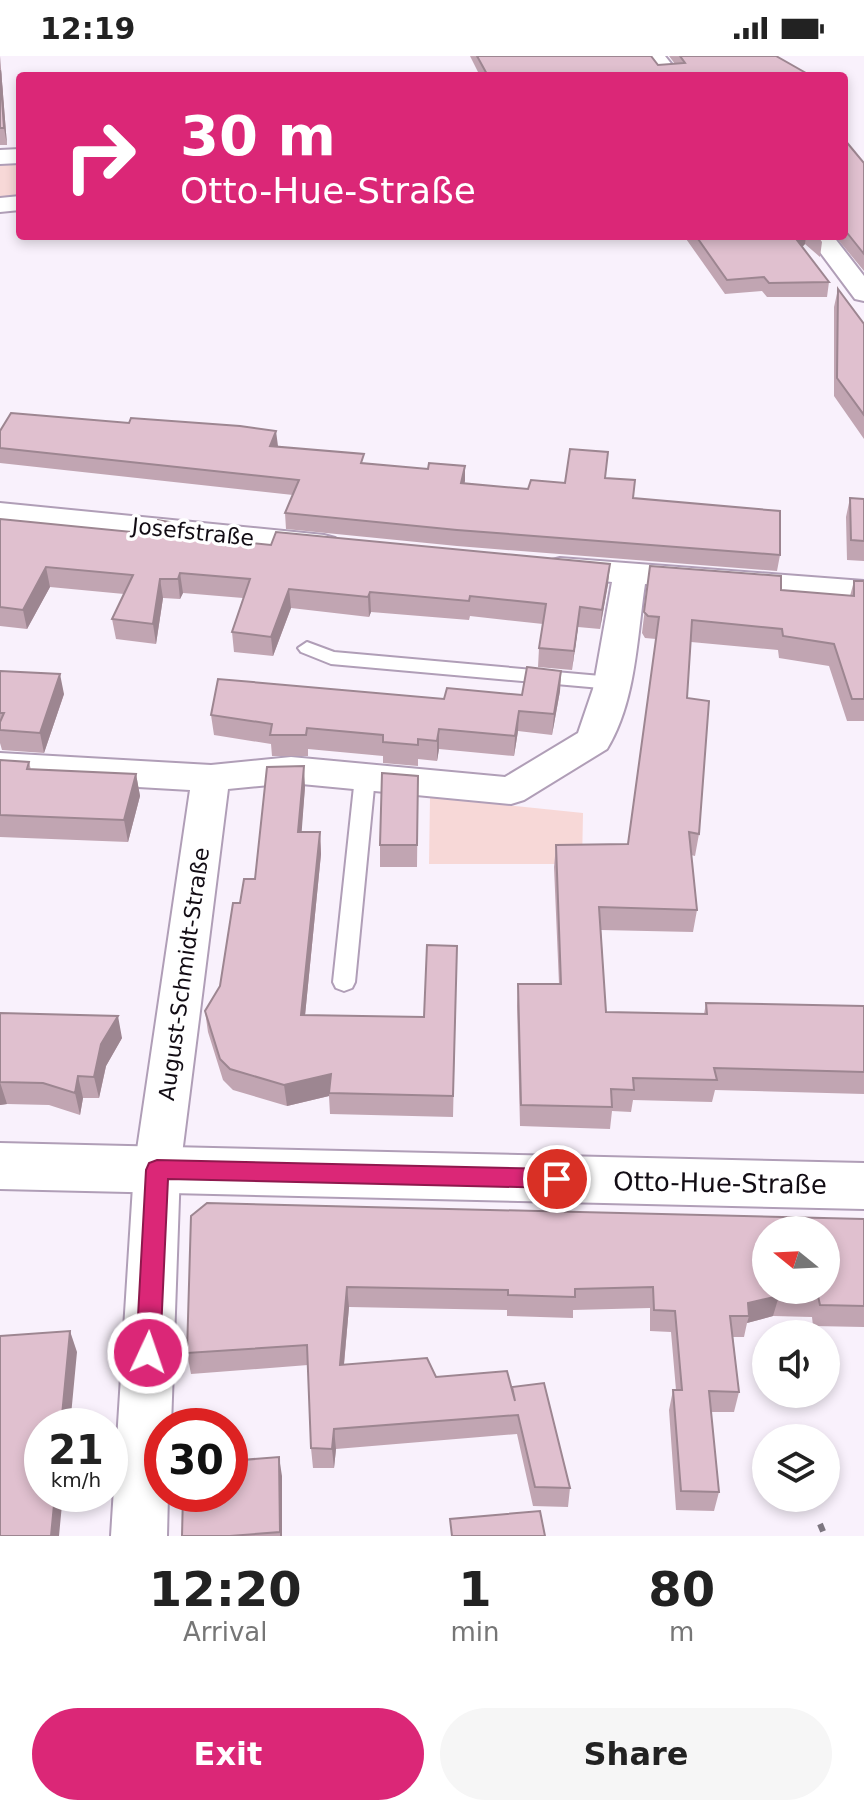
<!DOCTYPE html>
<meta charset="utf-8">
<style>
:root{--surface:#fff;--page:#f6f6f6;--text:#222;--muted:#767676;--accent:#db2777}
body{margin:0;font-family:"DejaVu Sans",sans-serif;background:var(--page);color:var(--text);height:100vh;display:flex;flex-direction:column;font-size:30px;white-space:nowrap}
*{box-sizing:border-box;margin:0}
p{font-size:26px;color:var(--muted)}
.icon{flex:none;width:44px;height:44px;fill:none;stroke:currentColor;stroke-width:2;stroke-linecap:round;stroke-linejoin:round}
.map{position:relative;height:1480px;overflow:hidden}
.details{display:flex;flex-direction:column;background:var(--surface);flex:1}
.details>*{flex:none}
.top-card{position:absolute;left:16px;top:16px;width:832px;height:168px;border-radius:8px;box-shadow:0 4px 12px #0003;background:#db2777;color:#fff;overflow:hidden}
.needle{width:52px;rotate:288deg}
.buttons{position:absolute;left:752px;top:1160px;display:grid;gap:16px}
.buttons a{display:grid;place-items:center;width:88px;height:88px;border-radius:50%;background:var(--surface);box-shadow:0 4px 12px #0003;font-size:40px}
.speed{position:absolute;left:24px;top:1352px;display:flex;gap:16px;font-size:40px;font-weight:700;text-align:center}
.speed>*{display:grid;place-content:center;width:104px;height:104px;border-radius:50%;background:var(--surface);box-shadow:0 4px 12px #0003;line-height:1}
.speed small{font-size:20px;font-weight:400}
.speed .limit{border:12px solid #d22;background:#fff;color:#111}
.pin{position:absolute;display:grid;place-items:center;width:68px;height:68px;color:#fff;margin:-34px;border:4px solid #fff;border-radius:50%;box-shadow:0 2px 8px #0007}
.me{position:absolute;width:88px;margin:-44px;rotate:3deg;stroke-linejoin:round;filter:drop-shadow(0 0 6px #0008)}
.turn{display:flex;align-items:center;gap:28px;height:168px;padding:0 32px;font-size:36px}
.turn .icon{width:104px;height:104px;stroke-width:2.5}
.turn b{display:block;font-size:56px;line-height:68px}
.eta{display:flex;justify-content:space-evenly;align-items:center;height:136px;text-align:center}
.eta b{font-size:48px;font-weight:700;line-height:56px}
.button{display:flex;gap:16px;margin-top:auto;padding:16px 32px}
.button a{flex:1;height:92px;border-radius:48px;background:var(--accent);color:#fff;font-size:32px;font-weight:700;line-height:92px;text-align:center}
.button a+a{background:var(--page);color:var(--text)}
.status{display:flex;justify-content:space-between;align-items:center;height:56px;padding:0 40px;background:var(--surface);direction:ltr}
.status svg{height:22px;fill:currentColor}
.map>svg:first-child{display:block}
.green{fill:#f7d8d7}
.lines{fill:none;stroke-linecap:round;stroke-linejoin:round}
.service-casing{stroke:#b09eb7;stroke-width:4}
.minor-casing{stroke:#b09eb7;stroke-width:4}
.tertiary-casing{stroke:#b09eb7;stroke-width:4}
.path{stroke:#7d7680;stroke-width:6;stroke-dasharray:8 8;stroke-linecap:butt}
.service{fill:#fff;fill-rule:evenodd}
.minor{fill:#fff;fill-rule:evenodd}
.tertiary{fill:#fff;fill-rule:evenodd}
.wall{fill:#c1a5b2}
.shaded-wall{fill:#9d8691}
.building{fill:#e0c0cf;stroke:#9d8691;stroke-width:2;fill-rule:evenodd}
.route{fill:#db2777;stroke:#8e194d;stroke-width:2}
.labels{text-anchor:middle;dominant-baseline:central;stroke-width:7;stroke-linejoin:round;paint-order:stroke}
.street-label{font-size:22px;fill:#120c14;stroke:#fff}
.near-street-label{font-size:26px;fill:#120c14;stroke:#fff}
</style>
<div class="status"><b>12:19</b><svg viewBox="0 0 49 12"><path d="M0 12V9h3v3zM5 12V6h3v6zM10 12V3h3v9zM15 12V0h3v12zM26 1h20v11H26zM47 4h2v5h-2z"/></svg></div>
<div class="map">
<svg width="864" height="1480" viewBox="0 0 864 1480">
<rect width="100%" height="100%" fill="#f9f1fc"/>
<path class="green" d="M20 106V144L0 145V108Z
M430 741 583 757 582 808H429Z"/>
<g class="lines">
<defs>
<path id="service" d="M307 586 334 596 612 621 621 627 612 633 331 608 301 596 298 592Z
M365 714 375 721 355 926 352 932 344 935 336 932 333 926 355 721Z"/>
<path id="minor" d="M644 0H665L681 20H659Z
M20 93V107L0 108V94Z
M20 140V154L0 156V142Z
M808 180H833L864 220V245L855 243Z
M0 447 324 479 335 482 340 489 335 496 324 499 0 465Z
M560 502 864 525V545L645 528C637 581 636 646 607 693L524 744 511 748 291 727 228 733 180 1114 171 1370H162V1438H168L167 1480H111L134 1114 190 734 0 723V697L211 709 291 701 505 721 578 677 593 633 612 526 548 519 544 512 548 505Z"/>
<path id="tertiary" d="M0 1087 864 1107V1153L0 1133Z"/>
</defs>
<use href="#service" class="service-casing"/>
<use href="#minor" class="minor-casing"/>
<use href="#tertiary" class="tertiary-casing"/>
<path class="path" d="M820 1468 825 1480"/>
<use href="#service" class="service"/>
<use href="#minor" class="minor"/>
<use href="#tertiary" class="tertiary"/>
</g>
<path class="wall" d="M0 0 7 89H0Z
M470 0H651L658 9 675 8 669 0H776L806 20H480Z
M844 83 864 107V215L835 180H844Z
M684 180H818L822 186 820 201 805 188 802 191 829 226 827 241H767L762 235 725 238Z
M838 233 864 268V383L834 340V251Z
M129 367 277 391 364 407 428 413 465 410 464 428 528 433 606 422 633 442 780 499 777 515 457 490 286 473 285 457 293 439 0 407V375Z
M850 442 864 443V505L847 504 846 461Z
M0 463 152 478 170 466 172 480 608 528 600 573 578 571 572 614 538 611 539 592 543 568 470 560 469 564 371 556 369 561 291 552 273 600 234 596 232 576 243 542 183 537 180 543 163 542 156 588 116 583 112 563 124 538 50 531 27 573 0 570Z
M650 510 781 534 850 540 854 525H864V665H847L829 610 779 602 778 594 691 586 687 642 699 778 695 800 691 799 697 854 693 876 601 874 606 956 704 958 706 947 864 950V1038L715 1034 712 1046 633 1044 631 1056 612 1055 610 1073 520 1070 517 950 518 928H559L554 811 556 789 628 788 656 583 645 582 642 577Z
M0 615 64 638 44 697 2 694 0 687Z
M561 615 560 635 552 679 518 675 514 700 439 693 437 705 418 703V710L383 707V700L308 693V700H272L271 688 214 679 211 659 444 643 522 639Z
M0 704 29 706 31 714 136 718 140 740 128 786 0 781Z
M418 720 417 811H380V789Z
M305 731 301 776H320L321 798 305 959 424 961 457 890 453 1061 330 1058 329 1040 287 1050 233 1034 223 1024 208 976 205 955 220 930 240 847 255 823Z
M0 957 122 982 106 1010 99 1042H83L80 1059 49 1049 7 1048 0 1049Z
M191 1160 864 1163V1271L813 1270 812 1261 773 1260 747 1267 744 1281H733L739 1336 734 1356H711L719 1436 714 1455 676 1454 669 1354 673 1334H676L671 1276 650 1275V1252L573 1254V1262L507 1260V1254L349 1251 344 1309 512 1332 570 1432 568 1451 533 1450 517 1378 336 1393 334 1412H313L311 1392 308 1309 191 1318 187 1297Z
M282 1420V1480H182Z"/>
<path class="shaded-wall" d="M0 0 7 89 4 72Z
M801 180H806L805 188 795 198 797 184Z
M276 375 278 390 271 405 270 390Z
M465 410V425L461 443V427Z
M610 508 608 528 600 573 602 554Z
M46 511 50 531 27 573 23 554Z
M180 517 183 537 180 543 178 523Z
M160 523 163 542 156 588 153 568Z
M289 533 291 552 273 600 271 581Z
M370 536 371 556 369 561 368 541Z
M580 551 578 571 572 614 574 595Z
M561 615 560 635 552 679 554 658Z
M60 618 64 638 44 697 40 677Z
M519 655 518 675 514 700 515 680Z
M439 673V693L437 705V685Z
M304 710 305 731 300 798 298 776Z
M136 718 140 740 128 786 124 764Z
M320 776 321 798 303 980 301 959Z
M118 960 122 982 106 1010 99 1042 94 1021 101 988Z
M331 1018 329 1040 287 1050 284 1029Z
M78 1020 83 1042 80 1059 75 1037Z
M0 1026 7 1048 0 1049Z
M347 1231 349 1251 342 1329 340 1309Z
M779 1240 773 1260 747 1267 749 1260 748 1247Z
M70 1275 77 1296 70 1370H61Z
M334 1373 336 1393 334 1412 332 1393Z
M279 1401 282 1420V1480H280V1476Z
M55 1438H63L59 1480H51Z"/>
<path class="building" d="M477 0H651L658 9 685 7 680 0H776L806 17 793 20H488Z
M0 14 4 72H0Z
M844 83 864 107V198L844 173Z
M696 180H801L797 184 829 226 769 227 764 221 727 224Z
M838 233 864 268V359L837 322Z
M11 357 129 367 131 362 240 370 276 375 270 390 364 398 361 407 428 413 429 407 465 410 461 427 528 433 531 424 565 427 570 393 608 396 605 422 635 424 633 442 780 455V499L457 474 285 457 299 424 0 392V375Z
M850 442 864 443V485L851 484Z
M0 463 152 478 158 464 170 466 167 479 271 489 276 476 610 508 602 554 580 551 574 595 539 592 546 548 470 540 469 545 370 536 368 541 289 533 271 581 232 576 250 523 180 517 178 523H160L153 568 112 563 133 519 46 511 23 554 0 551Z
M650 510 781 520V534L854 540V525H864V643H852L834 588 783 580 782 573 692 564 687 642 709 645 699 778 689 776 697 854 599 851 606 956 707 958 706 947 864 950V1016L714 1012 717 1024 633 1022 634 1034 611 1033 612 1051 521 1049 518 928H561L556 789 628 788 659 561 648 560 644 556Z
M527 611 561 615 554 658 519 655 515 680 439 673 437 685 418 683V689L383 686V679L307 672 306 679H270L272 668 211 659 218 623 444 643 447 632 522 639Z
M0 615 60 618 40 677 0 674V666L4 657H0Z
M0 704 29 706 27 713 136 718 124 764 0 759Z
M304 710 298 776H320L301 959 424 961 427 889 457 890 453 1040 329 1037 331 1018 284 1029 230 1013 220 1003 205 955 220 930 233 847H240L244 823H255L267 711Z
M382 717 418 720 417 789H380Z
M0 957 118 960 101 988 94 1021 78 1020 75 1037 43 1027 0 1026Z
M207 1147 864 1163V1250L820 1249 818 1240H779L748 1247 749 1260H730L739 1336 709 1335 719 1436 681 1435 673 1334H682L675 1255 654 1254 653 1231 575 1233V1241L508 1239V1234L347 1231 340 1309 427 1302 436 1321 507 1315 515 1345 512 1331 544 1327 570 1432 535 1431 518 1359 334 1373 332 1393 311 1392 307 1289 187 1297 191 1160ZM766 1174H826V1234H766Z
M70 1275 61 1370H42V1438H55L51 1480H0V1280Z
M279 1401 280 1476 230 1480H182L183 1438H230V1405Z
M540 1455 545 1480H452L450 1463Z"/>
<path class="route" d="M157 1104 557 1113 565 1116 568 1123 565 1130 557 1132 168 1123 160 1297 157 1305 148 1308 140 1305 136 1297 146 1114 149 1107Z"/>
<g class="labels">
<g class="street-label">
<text transform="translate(193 476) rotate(6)">Josefstraße</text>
<text transform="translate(184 918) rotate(-82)">August-Schmidt-Straße</text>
</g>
<g class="near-street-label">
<text transform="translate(720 1127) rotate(1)">Otto-Hue-Straße</text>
</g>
</g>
</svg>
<div class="buttons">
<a><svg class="needle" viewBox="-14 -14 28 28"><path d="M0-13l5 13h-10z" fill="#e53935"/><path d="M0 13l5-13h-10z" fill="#767676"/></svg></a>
<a><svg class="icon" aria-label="sound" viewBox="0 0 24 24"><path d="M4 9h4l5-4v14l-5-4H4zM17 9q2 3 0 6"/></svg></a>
<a><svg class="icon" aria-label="layers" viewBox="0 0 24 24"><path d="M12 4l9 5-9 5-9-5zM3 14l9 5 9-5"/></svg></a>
</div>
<div class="speed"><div>21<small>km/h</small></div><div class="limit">30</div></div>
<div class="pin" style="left:557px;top:1123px;background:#d93025"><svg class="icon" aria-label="arrive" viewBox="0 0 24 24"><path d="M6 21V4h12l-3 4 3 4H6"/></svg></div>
<svg class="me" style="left:148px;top:1297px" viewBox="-20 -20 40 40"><circle r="17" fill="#db2777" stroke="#fff" stroke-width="3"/><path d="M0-11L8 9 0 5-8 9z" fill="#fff"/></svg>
<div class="top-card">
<div class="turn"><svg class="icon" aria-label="right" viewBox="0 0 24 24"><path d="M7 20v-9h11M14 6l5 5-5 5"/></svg><div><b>30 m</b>Otto-Hue-Straße</div></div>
</div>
</div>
<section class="details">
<div class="eta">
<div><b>12:20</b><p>Arrival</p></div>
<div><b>1</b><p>min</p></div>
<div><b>80</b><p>m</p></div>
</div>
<div class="button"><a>Exit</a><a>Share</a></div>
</section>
